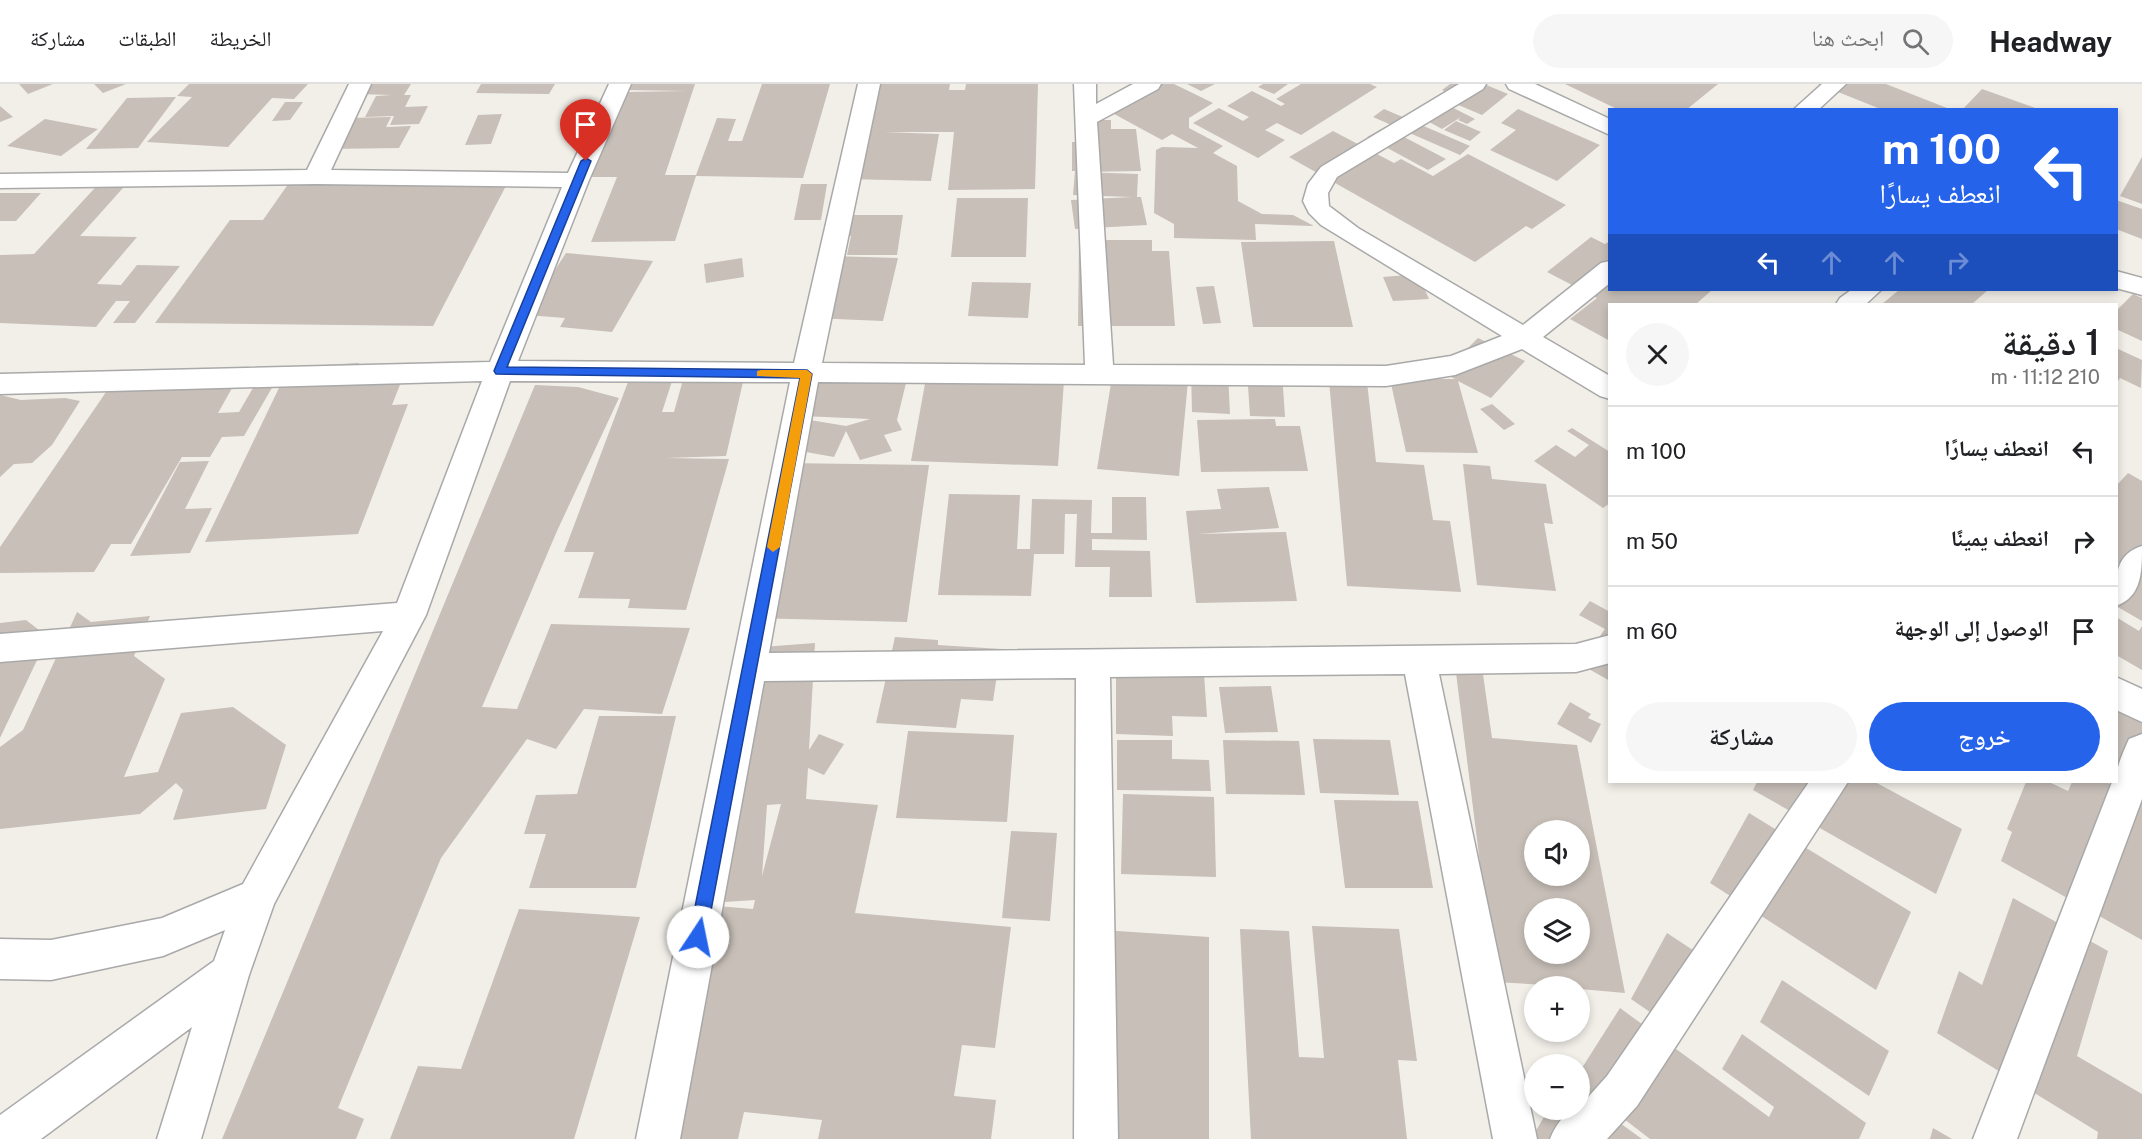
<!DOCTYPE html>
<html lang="ar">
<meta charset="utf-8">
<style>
:root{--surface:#fff;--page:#f6f6f6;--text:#202124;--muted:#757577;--line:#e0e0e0;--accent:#2563eb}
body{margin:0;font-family:"Public Sans","Noto Naskh Arabic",sans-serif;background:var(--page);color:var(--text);direction:rtl;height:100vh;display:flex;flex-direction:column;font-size:22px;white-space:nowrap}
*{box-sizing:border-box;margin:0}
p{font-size:20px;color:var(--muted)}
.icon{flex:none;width:33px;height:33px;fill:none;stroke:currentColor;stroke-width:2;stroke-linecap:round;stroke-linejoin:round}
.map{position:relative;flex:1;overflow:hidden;direction:ltr}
.sheet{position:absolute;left:1608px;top:219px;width:510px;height:480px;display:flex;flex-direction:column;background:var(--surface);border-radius:0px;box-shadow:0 3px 9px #0003;direction:rtl}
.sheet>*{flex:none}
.top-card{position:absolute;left:1608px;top:24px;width:510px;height:183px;border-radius:0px;box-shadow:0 3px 9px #0003;direction:rtl;background:#2563eb;color:#fff;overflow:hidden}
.fabs{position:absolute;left:1524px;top:736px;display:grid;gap:12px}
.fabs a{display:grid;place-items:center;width:66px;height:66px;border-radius:50%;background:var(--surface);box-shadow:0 3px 9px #0003;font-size:30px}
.pin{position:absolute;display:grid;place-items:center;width:51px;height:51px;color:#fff;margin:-62px -26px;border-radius:50% 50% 50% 0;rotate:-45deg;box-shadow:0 0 6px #0007}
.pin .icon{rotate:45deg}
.me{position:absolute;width:66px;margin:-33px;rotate:11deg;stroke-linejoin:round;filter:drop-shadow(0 0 4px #0008)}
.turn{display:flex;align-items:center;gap:21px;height:126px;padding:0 18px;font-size:27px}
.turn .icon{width:78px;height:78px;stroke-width:2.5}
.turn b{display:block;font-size:42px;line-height:51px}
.lanes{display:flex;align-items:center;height:57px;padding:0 18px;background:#0003;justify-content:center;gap:30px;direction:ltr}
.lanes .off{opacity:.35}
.round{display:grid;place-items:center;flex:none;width:63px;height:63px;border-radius:32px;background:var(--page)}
.overview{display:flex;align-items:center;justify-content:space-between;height:102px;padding:0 18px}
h1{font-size:36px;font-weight:600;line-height:45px}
.cta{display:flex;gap:12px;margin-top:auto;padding:12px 18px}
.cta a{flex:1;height:69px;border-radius:36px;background:var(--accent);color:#fff;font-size:24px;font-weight:600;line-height:69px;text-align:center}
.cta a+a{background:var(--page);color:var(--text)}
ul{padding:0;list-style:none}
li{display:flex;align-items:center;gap:18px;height:90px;padding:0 18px;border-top:2px solid var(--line)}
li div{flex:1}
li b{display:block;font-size:22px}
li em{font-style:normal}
header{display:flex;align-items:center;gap:36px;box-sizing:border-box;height:84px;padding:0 30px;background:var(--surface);border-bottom:2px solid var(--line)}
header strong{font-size:28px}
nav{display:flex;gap:33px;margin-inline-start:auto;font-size:21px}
.search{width:420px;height:54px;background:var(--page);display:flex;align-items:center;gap:15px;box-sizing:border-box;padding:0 21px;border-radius:33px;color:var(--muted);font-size:22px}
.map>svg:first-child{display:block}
.building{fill:#c7bfb8;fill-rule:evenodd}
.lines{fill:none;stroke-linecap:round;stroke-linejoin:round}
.street-casing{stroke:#a9a9a9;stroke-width:3}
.street{fill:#fff;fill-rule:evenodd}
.route{fill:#2563eb;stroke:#184099;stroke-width:1.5}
.slow{fill:#f59e0b}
</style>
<header>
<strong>Headway</strong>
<div class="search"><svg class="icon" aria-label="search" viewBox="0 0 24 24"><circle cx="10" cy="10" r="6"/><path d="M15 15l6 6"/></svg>ابحث هنا</div>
<nav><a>الخريطة</a><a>الطبقات</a><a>مشاركة</a></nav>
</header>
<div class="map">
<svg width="2142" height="1055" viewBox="0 0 2142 1055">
<rect width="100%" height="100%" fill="#f2efe9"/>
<path class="building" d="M19 0H53L28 10Z
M94 0H126L103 9Z
M189 0H308L294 15 272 14 228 63 147 58 192 13 177 12Z
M363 0H411L404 11H411L405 23 428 22 419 40 390 41 394 32 365 33 376 12 392 11 356 10Z
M481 0H555L549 10 476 9Z
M626 0H695L665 91H696L717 34 736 35 728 57H742L762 0H830L803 94 696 92 675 157 591 158 617 93H590L625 8 688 7 623 6Z
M870 0H950L949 6H965L966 0H1038L1035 105 948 106 954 48H884L939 50 931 97 845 95Z
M1150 0H1174L1213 19 1189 34V44L1223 62 1213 69 1237 82 1238 117 1262 130 1293 131 1314 142 1255 140 1256 156 1174 154V140L1154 129 1156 66 1162 63 1198 64 1172 50 1162 56 1105 25Z
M1187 0H1215L1201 7Z
M1263 0H1288L1274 10 1258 3Z
M1301 0H1370L1377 3 1301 51 1277 39 1265 46 1285 56 1258 74 1193 39 1219 24 1243 37 1249 33 1227 22 1252 7 1281 22 1285 20 1276 15Z
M1450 0H1484L1508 10 1482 31 1456 20 1463 15 1442 6Z
M1565 0H1718L1686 26H1619Z
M1818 0H1886L1952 26H1883Z
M1982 5 2038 25V26H1962Z
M176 13 138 64 86 65 127 14Z
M1434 14 1475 35 1467 40 1458 36 1461 33 1442 45 1411 28Z
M285 18H303L290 36 272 37Z
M0 22 13 33 0 38Z
M1384 25 1470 62 1460 71 1373 33Z
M1518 25 1600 61 1557 97 1490 66 1516 46 1501 39Z
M502 30 491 60 465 61 478 31Z
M391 33 386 43 411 42 399 64 327 65 347 34Z
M45 35 98 45 61 72 7 62Z
M1090 36H1111V45H1136L1141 87 1081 88 1138 90 1137 113H1141L1147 141 1075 145 1071 116 1132 113 1073 111 1075 87H1072V58H1090Z
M1456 37 1481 48 1470 57 1444 46Z
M1385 43 1446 75 1428 86 1367 53Z
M1333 47 1394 79 1401 75 1433 92 1468 70 1566 121 1532 145 1526 142 1475 178 1289 73Z
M2142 73V120L2120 112Z
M298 86 509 96 433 242 155 239 230 136H263Z
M104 94 131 95 80 152 137 153 97 200 121 201 137 181 180 182 135 239H113L130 217H116L96 243 0 239V171L34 170Z
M801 100H827L821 136H794Z
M0 109H41L16 137H0Z
M957 114H1028L1026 173H951Z
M2116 116 2142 125V155L2116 145Z
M840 131H903L897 171H847L851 152H835Z
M1591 153 1605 160 1610 157V206H1712L1696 220H1610V257L1570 235 1597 214 1547 188Z
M1079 156H1152V167H1169L1175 242H1078Z
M1334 157 1353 243H1253L1241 158Z
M566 169 653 177 612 248 560 243 565 234 526 231Z
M832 172 898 174 883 237 813 234Z
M742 174 744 193 706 199 704 180Z
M1418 190 1429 215 1393 217 1383 193Z
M972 198 1031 199 1028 234 968 232Z
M1214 202 1221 239 1203 240 1196 203Z
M1899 206H1988L1972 220H1882Z
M2133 210 2142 214V257L2116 245V227Z
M1478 254 1525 277 1491 314 1458 297 1478 369 1406 368 1390 295H1455L1443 289Z
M2116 264 2142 276 2141 304 2120 294 2116 300Z
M359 279 355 291 405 288 392 321 408 320 358 450 205 458 289 283Z
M1114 281 1189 287 1179 392 1097 385Z
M928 283 1064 297 1058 382 911 377Z
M686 285H746L726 372 666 374 729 375 686 526 628 524 630 515 578 514 594 468H564L631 290 674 291 662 328H674Z
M1191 287 1228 288 1230 330 1192 328Z
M1247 287 1282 288 1285 333 1250 332Z
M240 290 218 329 239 328 261 290H280L244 352 222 353 210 373H182L131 460H111L94 488 0 489V463L117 292Z
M813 291 907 295 897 336 902 346 884 351 892 367 860 376 846 347 834 373 789 365 804 335 846 342 870 335 802 332Z
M1329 296 1367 298 1376 378 1424 381 1433 436 1450 437 1461 508 1347 502Z
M535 301 578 303 619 314 557 447 482 623 517 625 551 540 690 544 662 630 584 625 556 665 527 655 441 774 338 1024 364 1035 356 1055H222Z
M0 311 21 316 65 314 80 317 52 361 32 379 14 380 0 393Z
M1492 320 1515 340 1504 346 1480 325Z
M1275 335 1276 342H1300L1308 387 1201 388 1197 336Z
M1572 344 1610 368V419L1603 424 1534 377 1556 361 1575 373 1589 361 1567 347Z
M209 377 185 425 212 424 190 469 130 472 180 378Z
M784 379 929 381 907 538 756 534Z
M1463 380 1490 382 1492 395 1546 400 1553 440 1544 439 1556 507 1477 501Z
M2128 389 2142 397V537L2116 522V489L2124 483 2116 478V402Z
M1269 403 1279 444 1198 450 1286 448 1297 517 1196 519 1186 427 1221 425 1217 405Z
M949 410 1020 411 1017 465H1030L1032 415 1092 416 1091 449H1112V413H1146L1147 456 1092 455V466L1150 467 1152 513H1109L1110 483H1075L1077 430H1065L1064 470H1034L1031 512 938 511Z
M1590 517 1610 528V597L1580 580 1605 545 1579 531Z
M77 528 91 538 150 532 134 572 165 595 124 693 158 688 181 629 233 623 286 661 266 725 173 736 183 706 176 699 140 730 0 745V663L23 646Z
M2116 533 2139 547 2142 542V586L2116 571Z
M26 536 48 553 0 654V539Z
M895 553 938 556V561L1001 565 993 617 961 615 956 644 876 639Z
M815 559 809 666 819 650 844 660 824 691 808 684 806 715 878 721 855 829 1011 843 995 964 962 961 954 1012 996 1016 991 1055H818L822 1036 744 1028 738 1055H673L637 1051 704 821 753 825 755 816 709 819 736 565ZM781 720 762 792 767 721Z
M1116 589 1204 590 1207 633 1172 632 1173 652 1116 650Z
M1456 589 1483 590 1492 654 1577 661 1625 909 1580 905V903L1495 898ZM1534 747H1580V792H1534ZM1534 825H1580V870H1534Z
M1271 602 1278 648 1225 649 1219 603Z
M2116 611 2142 624V693L2116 680Z
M1570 618 1591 630 1588 634 1601 640 1591 659 1557 640Z
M599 632H676L636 804H529L546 750H524L536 711 577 710Z
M908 647 1014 651 1007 738 896 734Z
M1313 655 1390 656 1399 711 1320 709Z
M1117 656H1172V675L1209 676 1211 707 1117 706Z
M1223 656 1299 657 1305 711 1226 710Z
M1757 698H1875L1962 745 1936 810 1753 706Z
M2026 698H2049L2068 707 2072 698H2106L2142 716V856L2001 777 2012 748 2007 745Z
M1123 710 1214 713 1216 793 1121 790Z
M1334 716 1418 717 1433 804H1345Z
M1749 729 1911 828 1876 906 1710 799Z
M1011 747 1057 749 1050 837 1002 834Z
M2013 814 2108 867 2077 972 2142 1010V1055H2097L2098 1048 1937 949 1959 887 1982 901Z
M519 825 640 833 574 1055H390L418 982 461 985Z
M1312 842 1399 845 1417 977 1398 976 1407 1055H1251L1240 845 1289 847 1299 973 1324 974Z
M1087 845 1209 853V1055H1073Z
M1667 849 1711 878 1676 946 1631 915Z
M1782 896 1889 967 1869 1012 1760 938Z
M1620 924 1769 1033 1774 1023 1722 985 1742 950 1866 1039 1859 1055H1650L1580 1001V987Z
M1580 1010 1642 1055H1531L1548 1026H1580Z
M1933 1044 1952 1055H1930Z"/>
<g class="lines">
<defs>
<path id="street" d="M349 0H371L331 86 568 89 609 0H631L589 96 518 277 794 279 858 0H880L822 279 1085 281 1074 0H1096V20L1133 0H1161L1158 5 1097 38 1113 281 1386 282 1451 272 1502 252 1321 141 1309 129 1303 117 1308 100 1321 83 1459 0H1486L1483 5 1337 93 1328 109 1329 122 1358 144 1523 241 1601 179 1610 177V199L1543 253 1610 292V315L1600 312 1522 265 1455 291 1386 302 818 298 769 569 1576 560 1610 551V579L1576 588 1439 590 1537 1055H1493L1405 590 1110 593 1118 1055H1074L1076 594 764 597 680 1055H636L790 298 510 297 426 531 274 820 249 891 201 1055H157L192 943 41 1055H0V1031L214 877 225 846 163 872 51 896 0 895V855L51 856 162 834 243 800 383 547 0 578V550L397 519 482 297 0 310V290L490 278 562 103 316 100 0 104V90L307 86Z
M1506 0H1535L1610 35V51L1509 5Z
M1822 0H1846L1818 26H1793Z
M2116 187 2142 194V211L2116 204Z
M1851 206H1881L1866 220H1836L1840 214Z
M2142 462C2142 487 2142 513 2116 522 2116 496 2113 471 2142 462Z
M2116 593 2142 605V638L2116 626Z
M2142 650V715L2017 1055H1973L2112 698H2116C2116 682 2123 669 2129 655Z
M1809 698H1848L1637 1022 1607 1055H1550C1555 1043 1564 1026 1580 1026V1022L1607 992Z"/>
</defs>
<use href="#street" class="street-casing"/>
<use href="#street" class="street"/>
</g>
<path class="route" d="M586 74 591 77 507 283 807 286 812 290 706 853 703 858 698 861 692 858 689 853 800 294 496 290 494 287 581 77Z"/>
<path class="slow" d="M761 286H807L812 290 780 463 773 468 767 463 800 294 757 292V287Z"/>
</svg>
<div class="fabs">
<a><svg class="icon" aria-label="sound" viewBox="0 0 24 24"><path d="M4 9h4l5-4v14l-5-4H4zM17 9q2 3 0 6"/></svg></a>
<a><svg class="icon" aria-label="layers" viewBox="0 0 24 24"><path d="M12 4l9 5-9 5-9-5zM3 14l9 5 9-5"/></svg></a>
<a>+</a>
<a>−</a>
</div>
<div class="pin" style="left:586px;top:77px;background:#d93025"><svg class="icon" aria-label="arrive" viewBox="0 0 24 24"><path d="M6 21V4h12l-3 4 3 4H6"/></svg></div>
<svg class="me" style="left:698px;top:853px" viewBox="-20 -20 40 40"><circle r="19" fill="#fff"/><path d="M0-13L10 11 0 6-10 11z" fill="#2563eb"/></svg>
<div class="top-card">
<div class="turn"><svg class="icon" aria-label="left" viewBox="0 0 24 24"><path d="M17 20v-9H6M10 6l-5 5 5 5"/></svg><div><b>100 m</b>انعطف يسارًا</div></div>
<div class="lanes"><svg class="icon" aria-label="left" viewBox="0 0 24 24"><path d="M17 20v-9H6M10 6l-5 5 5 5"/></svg><svg class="icon off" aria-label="ahead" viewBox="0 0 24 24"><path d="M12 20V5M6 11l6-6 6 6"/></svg><svg class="icon off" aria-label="ahead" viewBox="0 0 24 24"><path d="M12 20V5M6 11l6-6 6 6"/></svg><svg class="icon off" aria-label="right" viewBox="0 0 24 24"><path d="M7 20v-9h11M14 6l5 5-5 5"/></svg></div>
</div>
<section class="sheet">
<div class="overview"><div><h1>1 دقيقة</h1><p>210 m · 11:12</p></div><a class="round"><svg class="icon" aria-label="close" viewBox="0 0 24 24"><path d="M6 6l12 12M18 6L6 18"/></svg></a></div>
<ul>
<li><svg class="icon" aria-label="left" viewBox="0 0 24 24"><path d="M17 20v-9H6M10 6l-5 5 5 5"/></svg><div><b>انعطف يسارًا</b></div><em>100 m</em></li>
<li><svg class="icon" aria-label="right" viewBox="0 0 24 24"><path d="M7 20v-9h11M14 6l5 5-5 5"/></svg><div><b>انعطف يمينًا</b></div><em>50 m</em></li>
<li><svg class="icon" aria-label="arrive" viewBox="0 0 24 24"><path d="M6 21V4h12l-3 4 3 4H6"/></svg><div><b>الوصول إلى الوجهة</b></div><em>60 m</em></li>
</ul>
<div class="cta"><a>خروج</a><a>مشاركة</a></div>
</section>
</div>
